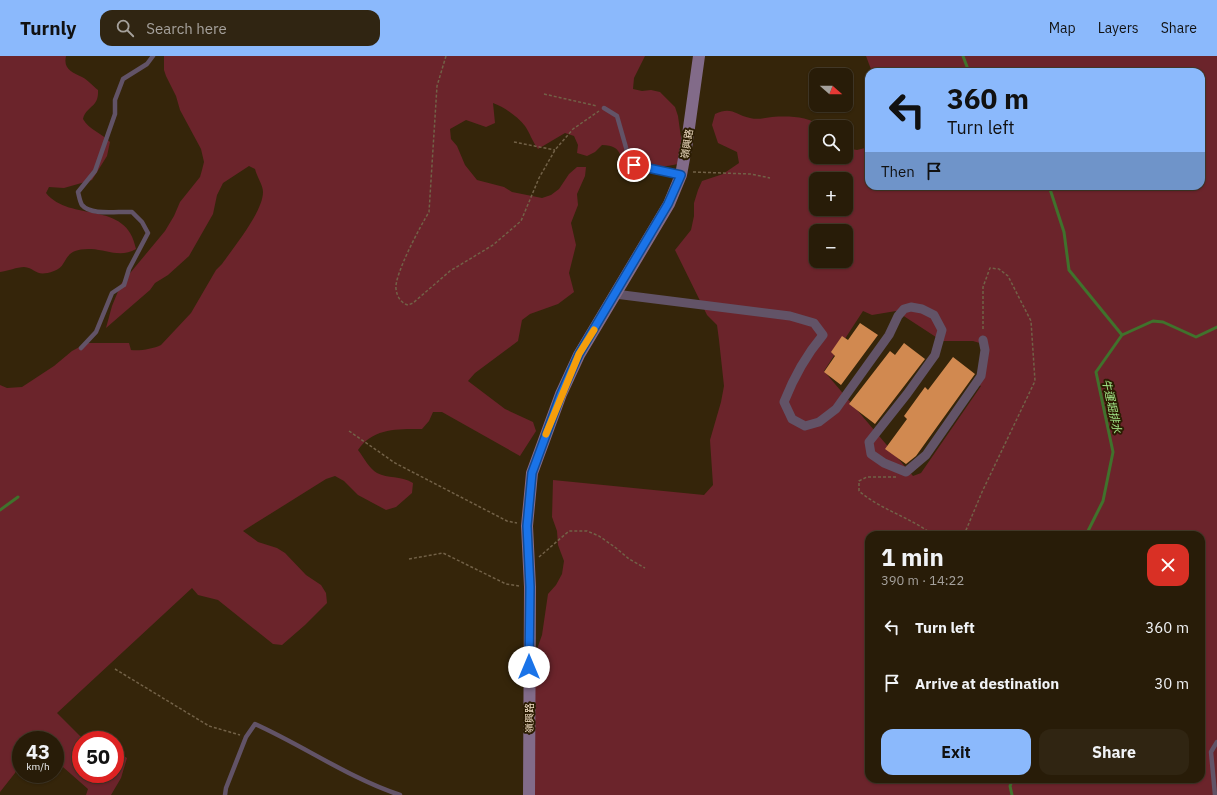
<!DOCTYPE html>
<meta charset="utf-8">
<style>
:root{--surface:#281c08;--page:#302512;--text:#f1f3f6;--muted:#a5a19c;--line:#443a29;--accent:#8bb9fc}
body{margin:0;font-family:"IBM Plex Sans","Noto Sans TC",sans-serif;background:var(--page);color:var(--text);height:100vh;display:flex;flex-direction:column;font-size:15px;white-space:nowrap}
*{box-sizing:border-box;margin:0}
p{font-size:13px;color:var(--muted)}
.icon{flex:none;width:22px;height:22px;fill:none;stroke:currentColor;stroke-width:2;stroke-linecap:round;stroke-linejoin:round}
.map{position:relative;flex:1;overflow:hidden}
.side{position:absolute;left:865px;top:475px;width:340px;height:252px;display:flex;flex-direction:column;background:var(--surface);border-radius:12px;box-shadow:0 1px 3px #0004,0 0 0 1px var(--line)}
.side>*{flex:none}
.hud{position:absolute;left:865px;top:12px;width:340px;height:122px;border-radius:12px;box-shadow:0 1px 3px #0004,0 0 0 1px var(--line);background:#8bb9fc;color:#111;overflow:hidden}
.needle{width:26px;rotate:111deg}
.fabs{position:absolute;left:809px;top:12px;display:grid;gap:8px}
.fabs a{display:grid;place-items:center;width:44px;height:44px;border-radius:8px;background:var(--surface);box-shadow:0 1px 3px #0004,0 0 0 1px var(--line);font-size:20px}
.speed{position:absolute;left:12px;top:675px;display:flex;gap:8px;font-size:20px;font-weight:700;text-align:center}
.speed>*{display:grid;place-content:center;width:52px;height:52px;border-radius:50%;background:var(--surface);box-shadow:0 1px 3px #0004,0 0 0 1px var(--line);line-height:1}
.speed small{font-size:10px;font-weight:400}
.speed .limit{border:6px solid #d22;background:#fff;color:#111}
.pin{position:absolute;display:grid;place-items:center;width:34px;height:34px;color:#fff;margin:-17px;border:2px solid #fff;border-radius:50%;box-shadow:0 1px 4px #0007}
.me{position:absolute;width:44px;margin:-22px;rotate:0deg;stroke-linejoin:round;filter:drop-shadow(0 0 3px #0008)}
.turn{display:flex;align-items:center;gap:14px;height:84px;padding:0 16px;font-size:18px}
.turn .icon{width:52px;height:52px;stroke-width:2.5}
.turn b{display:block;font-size:28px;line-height:34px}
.then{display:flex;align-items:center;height:38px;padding:0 16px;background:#0003;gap:8px;font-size:15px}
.round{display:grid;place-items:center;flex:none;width:42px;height:42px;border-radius:12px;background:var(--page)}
.summary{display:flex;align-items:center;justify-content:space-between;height:68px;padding:0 16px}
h1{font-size:24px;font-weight:700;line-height:30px}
.primary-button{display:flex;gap:8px;margin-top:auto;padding:8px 16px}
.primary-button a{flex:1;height:46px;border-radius:12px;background:var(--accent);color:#111;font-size:16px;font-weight:700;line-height:46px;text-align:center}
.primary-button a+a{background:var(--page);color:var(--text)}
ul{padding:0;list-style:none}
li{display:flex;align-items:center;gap:12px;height:56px;padding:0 16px}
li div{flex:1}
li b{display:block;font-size:15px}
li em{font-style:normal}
header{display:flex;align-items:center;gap:24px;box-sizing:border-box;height:56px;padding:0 20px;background:var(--accent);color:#111}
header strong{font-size:19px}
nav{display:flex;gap:22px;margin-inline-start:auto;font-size:14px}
.search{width:280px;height:36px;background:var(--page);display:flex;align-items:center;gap:10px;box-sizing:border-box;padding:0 14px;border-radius:12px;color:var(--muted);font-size:15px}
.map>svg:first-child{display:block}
.green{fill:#6b242b;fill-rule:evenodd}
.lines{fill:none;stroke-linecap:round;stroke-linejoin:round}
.stream{stroke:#40722c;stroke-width:3}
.building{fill:#d18950}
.path{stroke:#726147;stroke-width:1.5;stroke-dasharray:3 2;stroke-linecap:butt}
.lane{stroke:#625367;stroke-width:4.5}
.street{stroke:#625367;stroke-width:9}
.secondary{stroke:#826b89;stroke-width:12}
.route-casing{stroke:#114b97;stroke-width:10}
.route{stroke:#1a73e8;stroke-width:7}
.slow{stroke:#f59e0b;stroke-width:7}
.labels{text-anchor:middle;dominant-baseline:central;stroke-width:4;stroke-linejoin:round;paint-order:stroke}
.street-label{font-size:10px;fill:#f0dec4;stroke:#2b1c02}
.water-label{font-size:11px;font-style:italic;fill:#a5ec8b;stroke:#2b1c02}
</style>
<header>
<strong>Turnly</strong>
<div class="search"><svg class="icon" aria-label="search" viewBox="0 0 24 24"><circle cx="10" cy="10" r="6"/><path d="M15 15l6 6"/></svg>Search here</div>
<nav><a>Map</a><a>Layers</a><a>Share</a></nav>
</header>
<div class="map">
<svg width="1217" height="739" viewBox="0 0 1217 739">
<rect width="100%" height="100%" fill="#35250a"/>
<path class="green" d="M0 0H66C63 13 72 16 82 21 88 24 93 30 98 34 99 52 87 49 83 63 89 74 102 77 110 86L107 100 92 124 64 132 49 131 46 137C70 167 127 143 136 193 121 202 107 194 91 193 60 192 70 210 54 215 35 222 36 212 24 211 17 211 8 215 0 216Z
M164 0H645L634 22 633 33 642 35 651 34 660 36 675 51 678 60 682 89 678 108C670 110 636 115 629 111 616 101 625 90 602 89L595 96 587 100 577 97 578 89 574 80 565 77 538 93C532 85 530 77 525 70 517 60 504 51 493 47L495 67 486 71 466 64 450 73 451 83 457 90 465 109 477 124 504 131 512 136 542 142 551 139 559 133 569 118 577 111H586L585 120 577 138 578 149 571 167 576 189 569 217 574 236 558 248 530 258 522 264 518 285 475 317 468 325 505 353 533 366 536 375 520 400 442 356H433L429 365 422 373C397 373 373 372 358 394 364 402 369 412 377 417 388 423 400 419 413 427L412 437 396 451 386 454 358 439 344 425 335 420 326 423 243 475 258 486 277 492 285 497 306 519 321 529 326 537 327 547 305 569 282 589 273 588 218 544 198 539 192 532 57 657 84 684H81V718H115V698L119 697 127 702 121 722 111 739H86L88 733 55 704V684H21V705L15 717 0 736V329L7 332 22 331 54 310 72 295 87 287H129L131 294C140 295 153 293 161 289L191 257 216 214 222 208C233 192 263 156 263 136 263 129 257 121 255 113L249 110 223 127 217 139 213 158 189 200 168 219 155 227 150 234 106 272 112 250 121 228 165 175 174 160 180 146 200 121 202 114 204 106 201 93 180 54 176 40 166 20 164 14Z
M866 0H1217V739H532V622L537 608V593L542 579 548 538 556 529 562 518 564 505 558 489 557 475 552 461 553 424 704 439 713 429 710 384 721 346 724 330 719 284 717 269 707 259 675 194 691 174 694 160V147L698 134 702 125 723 118 739 107 737 96 718 87 712 69 715 58C732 50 735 59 750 62 758 64 764 62 772 61 789 60 808 60 823 71H816V101H846V92L857 94 869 91V130H1201V16H872ZM816 123H846V153H816ZM816 175H846V205H816ZM863 255 872 259 896 255 942 285H973L983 288 985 298 975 327 981 330 921 417 913 420 824 315ZM869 479H1201V723H869Z"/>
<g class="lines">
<path class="stream" d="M963 0 969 16
M1049 130 1064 176 1069 214 1122 279 1096 316 1113 396 1103 445 1086 479
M1122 279 1153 265 1163 266 1196 281 1217 271
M0 454 18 441
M1012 739 1010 730 1013 723"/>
</g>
<path class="building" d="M860 267 878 279 841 329 824 316 835 300 831 296 842 280 848 284Z
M904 287 925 303 875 368 849 348 890 295 895 299Z
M953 301 975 318 916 400 906 408 885 393 907 363 904 360 925 331 928 334Z"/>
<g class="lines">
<path class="path" d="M446 0 437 30 429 156C421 169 394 219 396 233 397 241 401 247 408 249L413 247 450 215 493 189 521 165 539 122 555 94 573 73 599 55
M544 38 597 50
M514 86 555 94
M693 116 751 118 770 122
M349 375 395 407 507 465 517 467
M896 421H867L859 425V435C881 454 910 461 933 479
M964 479 982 436 1035 325 1031 265 1008 220 999 213 990 212 983 231V275
M539 501 569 475H587L599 480 616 492 629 503 645 512
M409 503 443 497 506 528 519 530
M115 613 209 670 240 679"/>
<path class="lane" d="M604 52 617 60 629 102 634 109 680 119
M81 292 96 276 112 237 124 229 129 213 148 177 142 166 132 156C118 155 91 160 82 149 80 146 79 140 78 136L95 115 115 58V44L123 23 147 8 153 0
M225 739 226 732 246 681 255 668C304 690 349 722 400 739
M1215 739 1211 696 1217 686"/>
<path class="street" d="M615 238 790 260 814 267 823 279C807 298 793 323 784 346L792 363 805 370 819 366 836 353 889 279 898 260 904 253 911 251 922 253 934 259 942 274 935 299 907 338 869 386 871 398 884 407 906 416 926 399 981 320 985 294 983 284"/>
<path class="secondary" d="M529 739 530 531 527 470 532 417 561 338 579 299 669 148 681 119 687 86 699 0"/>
</g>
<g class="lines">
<defs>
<path id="route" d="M529 611 530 531 527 470 532 417 561 338 579 298 668 148 681 119 634 109"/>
</defs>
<use href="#route" class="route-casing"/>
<use href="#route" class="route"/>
<path class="slow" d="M546 378 579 298 594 274"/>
</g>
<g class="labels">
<g class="street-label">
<text transform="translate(687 88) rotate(-81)">嶺興路</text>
<text transform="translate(529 662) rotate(-90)">嶺興路</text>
</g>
<g class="water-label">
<text transform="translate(1112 350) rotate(78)">牛運堀排水</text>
</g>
</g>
</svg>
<div class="fabs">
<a><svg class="needle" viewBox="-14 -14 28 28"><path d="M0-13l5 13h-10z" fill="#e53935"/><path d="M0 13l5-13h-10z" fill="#a5a19c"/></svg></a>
<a><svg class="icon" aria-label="search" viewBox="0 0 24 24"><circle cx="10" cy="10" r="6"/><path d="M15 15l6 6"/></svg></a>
<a>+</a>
<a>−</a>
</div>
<div class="speed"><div>43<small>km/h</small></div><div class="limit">50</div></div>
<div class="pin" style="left:634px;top:109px;background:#d93025"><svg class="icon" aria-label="arrive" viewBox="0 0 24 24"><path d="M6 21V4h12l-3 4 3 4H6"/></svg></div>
<svg class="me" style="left:529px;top:611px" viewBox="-20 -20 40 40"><circle r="19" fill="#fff"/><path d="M0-13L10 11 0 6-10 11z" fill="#1a73e8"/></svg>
<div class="hud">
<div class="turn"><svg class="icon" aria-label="left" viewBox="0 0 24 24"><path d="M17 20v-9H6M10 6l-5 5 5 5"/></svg><div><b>360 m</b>Turn left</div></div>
<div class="then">Then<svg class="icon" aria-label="arrive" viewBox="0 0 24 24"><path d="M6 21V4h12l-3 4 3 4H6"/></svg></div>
</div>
<section class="side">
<div class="summary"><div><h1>1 min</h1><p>390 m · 14:22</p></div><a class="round" style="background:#d93025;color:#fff"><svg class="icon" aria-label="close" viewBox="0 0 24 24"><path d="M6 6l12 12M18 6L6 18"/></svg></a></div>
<ul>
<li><svg class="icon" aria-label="left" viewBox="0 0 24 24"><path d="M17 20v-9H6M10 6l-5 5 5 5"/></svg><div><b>Turn left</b></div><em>360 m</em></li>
<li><svg class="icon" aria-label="arrive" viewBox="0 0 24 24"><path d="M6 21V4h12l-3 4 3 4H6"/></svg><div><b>Arrive at destination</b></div><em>30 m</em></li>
</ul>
<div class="primary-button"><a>Exit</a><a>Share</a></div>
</section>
</div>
